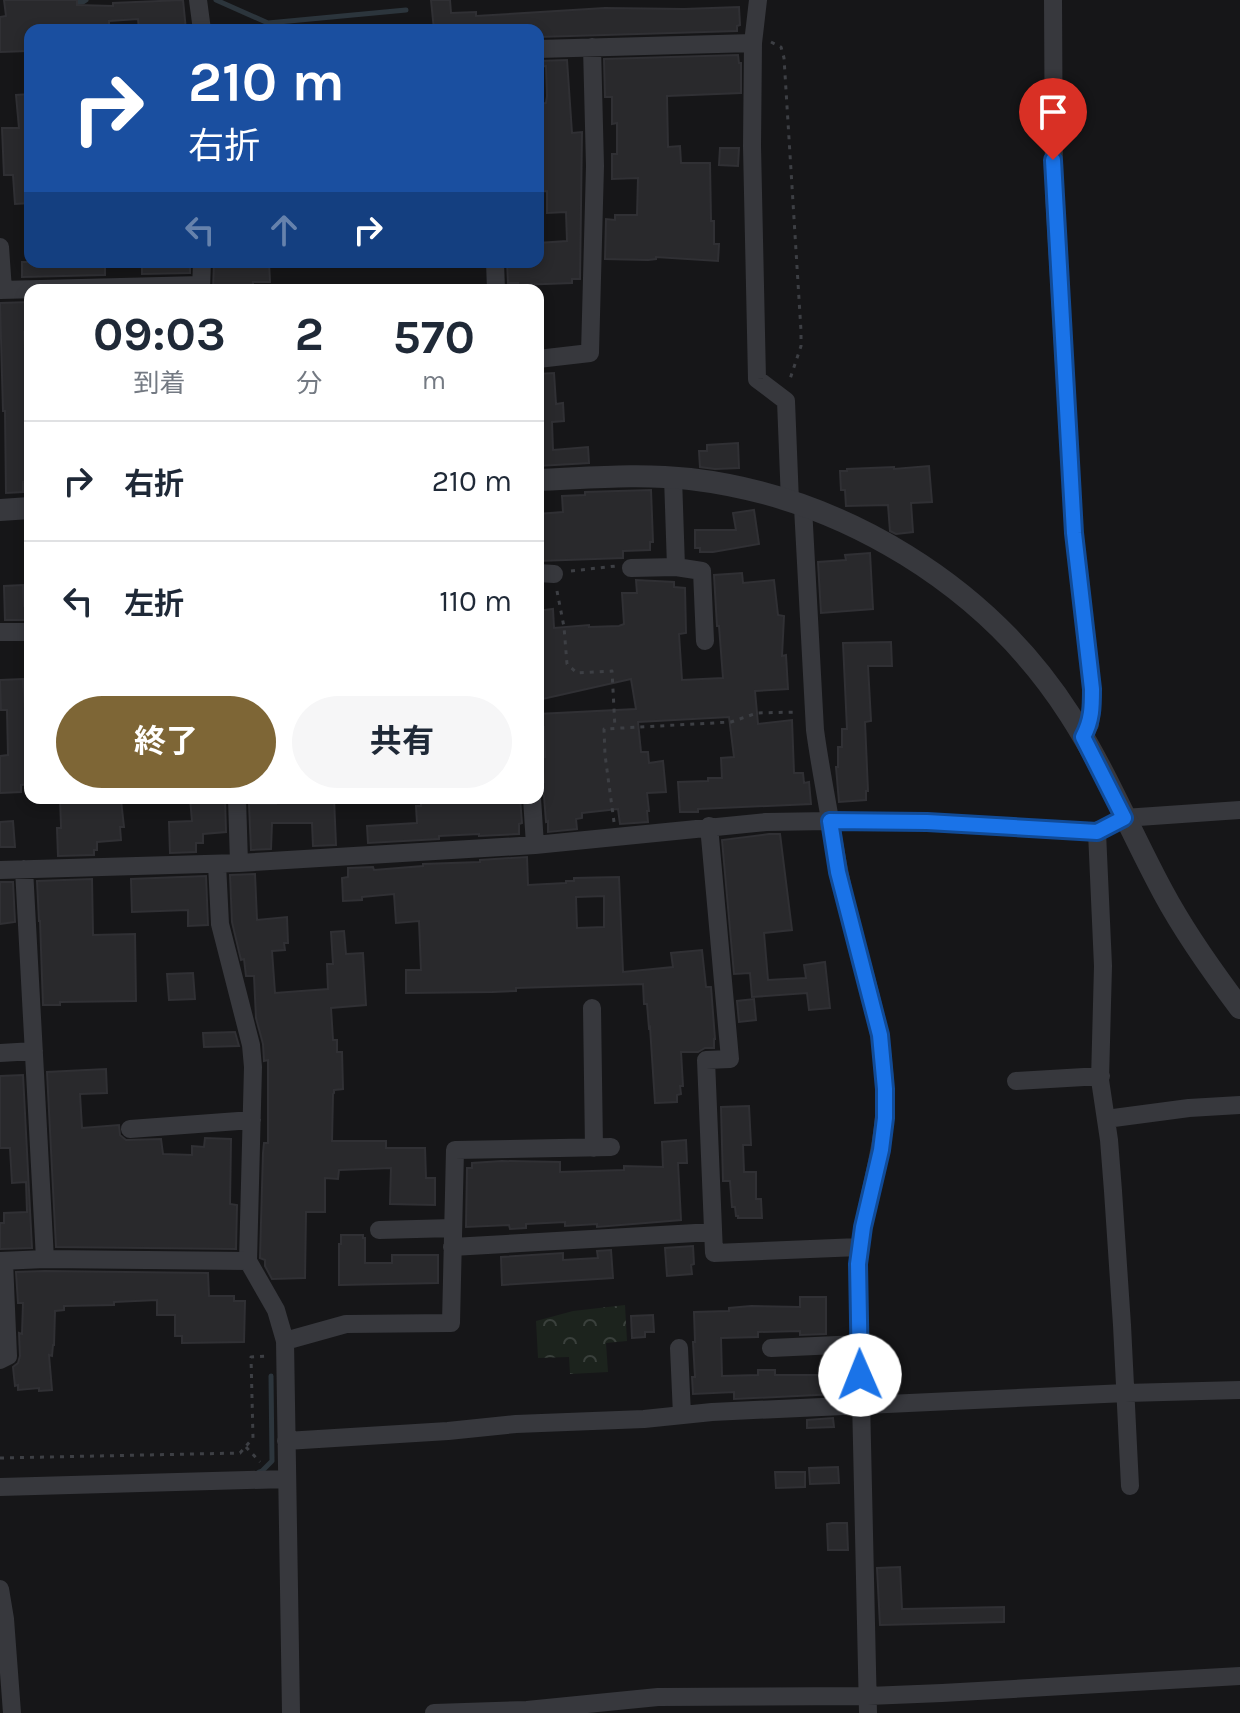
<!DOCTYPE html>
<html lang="ja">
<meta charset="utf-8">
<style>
:root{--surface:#fff;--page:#f6f6f7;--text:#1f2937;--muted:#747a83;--line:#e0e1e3;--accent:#7e6636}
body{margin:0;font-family:Karla,"Noto Sans JP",sans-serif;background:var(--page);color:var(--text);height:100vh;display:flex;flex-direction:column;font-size:30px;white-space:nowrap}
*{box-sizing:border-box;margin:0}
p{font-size:26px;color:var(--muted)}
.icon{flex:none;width:44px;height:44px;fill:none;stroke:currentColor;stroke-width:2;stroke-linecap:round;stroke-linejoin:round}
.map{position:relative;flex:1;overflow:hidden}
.sheet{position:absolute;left:24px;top:284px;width:520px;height:520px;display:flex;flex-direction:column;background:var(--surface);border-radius:16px;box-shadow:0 4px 12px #0003}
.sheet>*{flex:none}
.top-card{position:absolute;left:24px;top:24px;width:520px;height:244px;border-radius:16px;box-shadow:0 4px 12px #0003;background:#1a4fa0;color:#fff;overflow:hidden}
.pin{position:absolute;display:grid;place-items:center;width:68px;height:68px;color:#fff;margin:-82px -34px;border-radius:50% 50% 50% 0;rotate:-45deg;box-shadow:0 0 8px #0007}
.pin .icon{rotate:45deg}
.me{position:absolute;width:88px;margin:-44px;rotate:359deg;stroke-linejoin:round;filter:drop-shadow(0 0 6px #0008)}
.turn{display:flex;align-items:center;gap:28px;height:168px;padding:0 32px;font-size:36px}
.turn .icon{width:104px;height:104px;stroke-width:2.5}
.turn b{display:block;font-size:56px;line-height:68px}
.lanes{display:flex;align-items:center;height:76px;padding:0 32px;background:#0003;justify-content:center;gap:40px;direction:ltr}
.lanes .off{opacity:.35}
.eta{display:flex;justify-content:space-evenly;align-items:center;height:136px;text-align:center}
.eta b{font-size:48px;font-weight:700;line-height:56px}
.button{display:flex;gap:16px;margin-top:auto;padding:16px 32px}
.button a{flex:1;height:92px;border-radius:48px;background:var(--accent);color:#fff;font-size:32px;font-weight:700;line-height:92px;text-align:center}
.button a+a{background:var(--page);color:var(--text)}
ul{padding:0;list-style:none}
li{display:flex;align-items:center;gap:24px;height:120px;padding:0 32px;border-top:2px solid var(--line)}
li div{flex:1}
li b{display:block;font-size:30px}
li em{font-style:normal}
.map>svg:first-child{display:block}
.forest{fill:url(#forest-crowns)}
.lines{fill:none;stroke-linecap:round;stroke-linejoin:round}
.stream{stroke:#2c353c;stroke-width:5}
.building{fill:#29292c;stroke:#303034;stroke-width:2;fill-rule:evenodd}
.path{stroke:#3d3f44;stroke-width:3;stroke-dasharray:4 6;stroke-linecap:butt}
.minor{stroke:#37383d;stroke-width:18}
.tertiary{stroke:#37383d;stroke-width:22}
.route-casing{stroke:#114b97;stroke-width:20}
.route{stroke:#1a73e8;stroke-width:14}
</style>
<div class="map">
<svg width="1240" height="1713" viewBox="0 0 1240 1713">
<defs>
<pattern id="forest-crowns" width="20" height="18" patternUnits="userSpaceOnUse" patternTransform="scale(2)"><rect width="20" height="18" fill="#1c231d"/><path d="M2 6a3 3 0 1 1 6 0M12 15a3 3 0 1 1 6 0" fill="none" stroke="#3a403c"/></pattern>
</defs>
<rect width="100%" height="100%" fill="#161618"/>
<path class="forest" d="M625 1305 627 1341 606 1343 608 1372 570 1374 569 1357 538 1358 536 1321 573 1311Z"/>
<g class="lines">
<path class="stream" d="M216 0 268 23 406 10
M72 3 83 2 86 0
M259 1472 262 1471 272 1461 271 1376"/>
</g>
<path class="building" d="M4 0H77V5L113 6V3L183 0 186 30H139L138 19 109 21V30H30V40H28V51L0 52V17L6 16Z
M431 0H450L451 13 476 12V16L605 8 684 9 739 7 740 25 737 26V31L538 37V30H434Z
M738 55 739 63H741V93L667 96 668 147 680 146 681 163H710L711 221H714V244H719L718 261 656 257V259L648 260 605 259 606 219 615 220V215H637L638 178 612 179V154H617V123L612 124V97H605L604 59Z
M567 60 572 133 582 132 580 279H572V283L518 285V283H508L507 262H538V243L567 241 566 212 547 213V191L538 192V104L546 103 547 96 546 66 538 67V61Z
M30 94V203L15 204 13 175H4L2 128H19L16 95Z
M720 148H739L738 166 719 165Z
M22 262H105V275L22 277Z
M142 262H190V273L142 274Z
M214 262H269L270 282H253V290H213Z
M30 302V332H24L27 384H25L28 455 25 456 26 481 23 482V492L6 493 5 411H3L0 303Z
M554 373 556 404 563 403 564 421 552 422 553 450 588 447 589 463 538 466V374Z
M738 443 739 468 715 469 700 467 699 451H707V445Z
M929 466 932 502 911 503 913 532 896 534 890 531 888 505 846 506 845 490H841L840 471H847V469L894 467V469Z
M651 490 653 542H650V550L623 551V558L538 561V514L563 512 562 496 585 495V492Z
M754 510 759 544 713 552H700V548H695V530H736L733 513Z
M870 553 873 609 821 613 818 562 846 560 845 555Z
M742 573 743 583 774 580 778 615 784 616 782 656 786 655 788 689 755 691 758 724 792 720 794 773H803L804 783 809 782 811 804 698 809V812H680L678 782 708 781V778H722L721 758 734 757 729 717 638 722 641 752H648L649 763 663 761 666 792 647 793 649 811H647L648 822 620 824 618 809 582 813V818L576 819 577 829 548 832V821L546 822 544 796 538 788V782H544L542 758 545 757 544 727 538 728V714L636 709 631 679 538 700V611L553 609 554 628 589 625V627L619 626 624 624 622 593H637L636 580 674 582V587L685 588 686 633 679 634 682 680 723 678 719 626H717L714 575Z
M23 585 24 606H30V620H5L4 586Z
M891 642 892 666H868L871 721 865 722 868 791H866V800L839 802 836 767H838V747H842V729H847L843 643Z
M23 679 30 784 21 785V792L0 793V756L8 755 7 710H1L0 680Z
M60 798H93V802L121 800 124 827H120L121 840 97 842V850H94V855L58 856 57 828H61V825Z
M190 798H225L226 832 203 834V843H196V852L170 853 169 822 192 821Z
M334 798 336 845 313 846 312 823H272L271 849 251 850 249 804H276V799Z
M421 798H520L522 823 519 824V834L479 836V834L439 836V839L368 843 367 826 417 823 416 806H421Z
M13 821 15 847H0V822Z
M769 834H780L792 930 764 933 768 980 806 978 804 965 825 962 830 1008 809 1010 807 993 752 997 750 973 734 974 722 840Z
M527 857 528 885 566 883V881H574V878L619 877 623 972 673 967 671 953 702 950 706 987H711L715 1039H714V1048H705L698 1052H681L683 1086H680L681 1094 677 1095V1102L655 1103 650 1027 649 1028 647 1004H644L643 984 516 988V991L492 992 406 993V970H421L419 921 396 923 394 894 362 897V900L343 901 342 878 348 877V868L373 867 374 870 423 866V864L480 862V860ZM604 896V927L577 928 576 897Z
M255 874 257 920 287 917 288 943H284L285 950 272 951 275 993 328 989 327 964H333L331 932 344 931 346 954 363 953 366 1005 331 1008 333 1040H337V1052H342L343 1089 334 1090V1093L333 1094 332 1141H386V1148H425L426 1178H435V1205L390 1204 391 1168 339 1170 338 1179 325 1178V1212H306L305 1278 272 1279 265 1266V1260L260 1258 263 1153 264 1143H268V1060L264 1061 263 1044 256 1018 254 976H246L244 959 241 960 232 922 230 875Z
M206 876 208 925 188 926V910L132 912 131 879Z
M92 879 93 935 135 934 136 1001 60 1002V1005H43L40 921H39L37 881Z
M0 882H13L15 922 0 924Z
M193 973 195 999 169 1000 167 974Z
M754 999 756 1020 739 1022 737 1001Z
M235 1032 239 1046 204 1047 203 1033Z
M106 1069 107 1093 80 1094 82 1128 119 1125 120 1135 126 1140 161 1139 163 1154 192 1155V1146L204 1147 205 1138 231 1139 230 1204 237 1205 236 1249 56 1247 47 1072Z
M23 1075 32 1248 0 1249V1223H4V1213L27 1212 26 1182 12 1183 10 1148H0V1076Z
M749 1106 751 1145H743L744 1172H756V1199H761L762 1218H738V1216H736L735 1207H732L730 1181H723L721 1107Z
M686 1140 687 1163H678L681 1220 597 1227V1224L565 1226V1222L526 1224V1228L510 1229 509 1225 466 1227 467 1168H472V1163L502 1161 560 1162V1172L624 1170V1166L663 1167 662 1142Z
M341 1235H363V1238H365V1263H392V1255H438V1283L339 1285V1244H341Z
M693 1246 694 1264 691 1265 692 1274 667 1276 665 1248Z
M611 1250 613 1278 502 1285 501 1257 563 1253V1260L598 1258 597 1251Z
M45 1271 208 1273 209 1296H234V1301H245L244 1342 182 1343V1336H175V1315H157V1300L114 1302V1305L64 1306V1310L55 1311 54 1345H53L52 1356 49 1355 52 1390 39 1391V1388L18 1390V1385L15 1386 13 1367 18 1363 20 1356 19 1333 22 1334 23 1303H18L16 1272Z
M800 1297H826V1334L800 1335V1331L758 1332V1337L721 1338 722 1376 758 1375V1370H775V1375H819V1373H843V1389H836V1394L734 1399V1392L693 1394 692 1377H695L693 1342H695L694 1312 729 1311V1308L751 1306 800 1307Z
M653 1315 654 1332H645V1337L632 1338 631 1316Z
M833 1418 834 1427 807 1428V1420Z
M838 1467 839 1483 810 1484 809 1468Z
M775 1472H805V1487L776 1488Z
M832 1523H847L848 1550H828L827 1524Z
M900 1567 902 1609 1004 1607V1622L880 1625 877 1568Z"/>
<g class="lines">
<path class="path" d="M771 42 781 47 784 58 801 331V346L789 382
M571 571 616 566
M557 591 564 627 567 664 577 673 612 671 615 728
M614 822 605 755 604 729 731 722 757 713 798 712
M246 1447 260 1462
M0 1458 240 1453 253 1438 251 1357 270 1356"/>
<path class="minor" d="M198 0 202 30
M758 0 753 43 752 146 757 379 786 401 790 502
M1053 0 1054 193 1074 533 1092 689 1090 724 1083 737
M538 49 753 43
M0 247 3 290
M495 262 496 290
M0 290 201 285
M201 290 202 262
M538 359 590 353 595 166 592 47
M673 477 676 567
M803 507 815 730C819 760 825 790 830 820 836 853 841 885 849 916 864 974 884 1030 885 1090 886 1150 863 1205 858 1264L868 1713
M631 568 676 567 702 571 705 641
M538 573 554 574
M0 632H30
M237 798 239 863
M532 798 535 845
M709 826 730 1059 706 1060 714 1253 859 1247
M1097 832 1103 966 1100 1080 1109 1140 1113 1191 1122 1325 1130 1486
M217 864 220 924 251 1045 253 1067 248 1261 276 1310 285 1341 291 1713
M24 869 45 1259
M0 870 239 863 535 845 766 822 830 821 927 822 1097 832 1124 818 1240 810
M592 1008 594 1148
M0 1053 34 1051
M1016 1081 1101 1076
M1106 1119 1189 1108 1240 1105
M130 1129 252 1120
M379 1230 453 1228
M452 1247 713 1232
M0 1261 45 1259 248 1261
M285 1341 346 1324 451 1323 455 1150 611 1147
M679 1348 682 1415
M771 1348 859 1344
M0 1360 8 1356 4 1261
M286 1441 448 1431 516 1424 644 1419 712 1412 1126 1393 1240 1390
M0 1487 287 1479
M0 1589 5 1619 12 1713
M434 1713 527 1710 658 1697 868 1696 942 1693 1240 1676"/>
<path class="tertiary" d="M538 480C588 478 640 473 690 479 842 497 987 585 1070 715 1106 771 1131 833 1163 892 1185 933 1212 971 1240 1008
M0 510 30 508"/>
</g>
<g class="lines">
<defs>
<path id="route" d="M860 1375 858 1264 863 1227 881 1150 885 1118V1089L880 1035 838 872 830 821 927 822 1097 832 1124 818 1083 737C1092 720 1092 707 1092 689L1074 533 1053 160"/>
</defs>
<use href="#route" class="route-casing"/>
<use href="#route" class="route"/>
</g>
</svg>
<div class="pin" style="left:1053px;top:160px;background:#d93025"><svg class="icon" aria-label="arrive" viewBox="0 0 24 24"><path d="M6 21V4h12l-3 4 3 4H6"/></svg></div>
<svg class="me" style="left:860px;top:1375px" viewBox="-20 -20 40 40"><circle r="19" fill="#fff"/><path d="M0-13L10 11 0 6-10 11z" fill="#1a73e8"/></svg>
<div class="top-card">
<div class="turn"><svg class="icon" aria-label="right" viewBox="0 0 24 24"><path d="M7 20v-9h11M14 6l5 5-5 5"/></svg><div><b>210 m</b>右折</div></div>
<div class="lanes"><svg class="icon off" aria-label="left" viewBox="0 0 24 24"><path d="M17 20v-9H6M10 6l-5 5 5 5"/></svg><svg class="icon off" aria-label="ahead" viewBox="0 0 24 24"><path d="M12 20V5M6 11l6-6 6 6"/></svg><svg class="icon" aria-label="right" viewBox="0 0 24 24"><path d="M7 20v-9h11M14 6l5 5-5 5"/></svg></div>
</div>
<section class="sheet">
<div class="eta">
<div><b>09:03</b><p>到着</p></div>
<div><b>2</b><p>分</p></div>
<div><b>570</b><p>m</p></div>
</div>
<ul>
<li><svg class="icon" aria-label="right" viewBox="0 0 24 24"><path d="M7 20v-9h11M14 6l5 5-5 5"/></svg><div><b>右折</b></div><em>210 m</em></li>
<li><svg class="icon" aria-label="left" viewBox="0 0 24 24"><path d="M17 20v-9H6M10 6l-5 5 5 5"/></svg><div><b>左折</b></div><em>110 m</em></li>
</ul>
<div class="button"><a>終了</a><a>共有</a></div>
</section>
</div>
